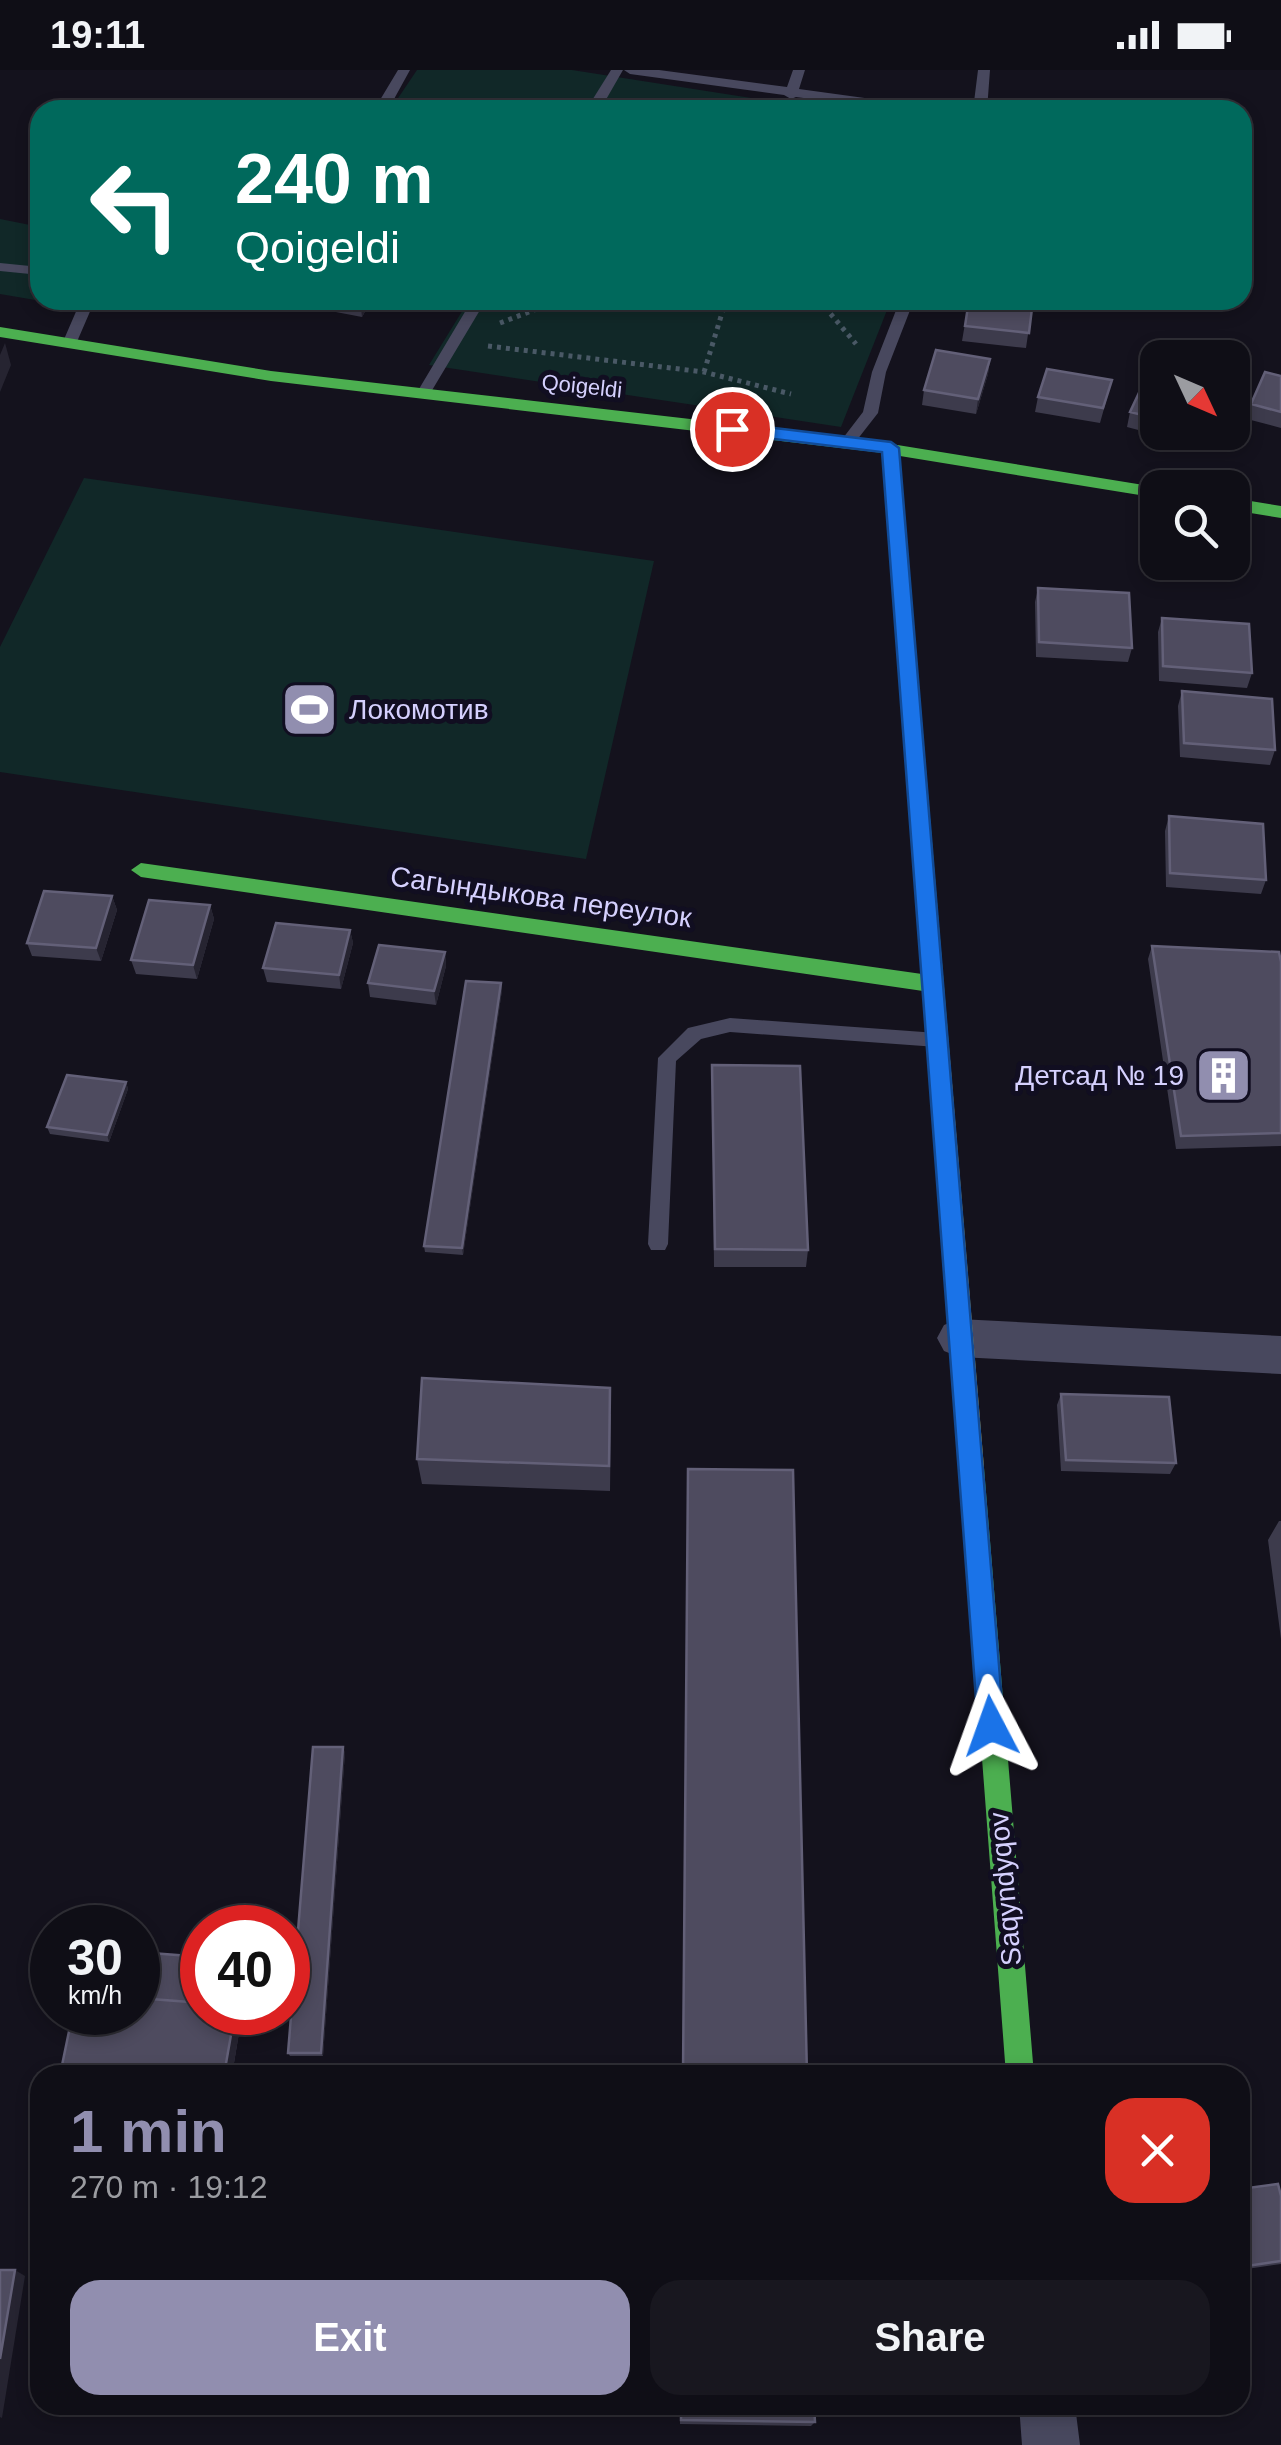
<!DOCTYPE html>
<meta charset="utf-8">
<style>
:root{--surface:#0f0e16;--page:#18171f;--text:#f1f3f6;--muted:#9b9ca1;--line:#2f2e35;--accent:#918eaf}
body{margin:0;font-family:Helvetica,sans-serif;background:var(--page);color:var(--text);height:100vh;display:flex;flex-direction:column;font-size:38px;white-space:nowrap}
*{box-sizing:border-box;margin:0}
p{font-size:32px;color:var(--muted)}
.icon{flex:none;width:55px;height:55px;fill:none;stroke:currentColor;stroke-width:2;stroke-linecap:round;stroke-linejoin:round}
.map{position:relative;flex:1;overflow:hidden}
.side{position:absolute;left:30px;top:1995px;width:1220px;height:350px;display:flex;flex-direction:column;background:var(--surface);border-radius:30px;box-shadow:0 5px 15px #0003,0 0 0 2px var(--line)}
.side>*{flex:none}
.banner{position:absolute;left:30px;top:30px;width:1222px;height:210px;border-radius:30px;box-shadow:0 5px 15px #0003,0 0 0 2px var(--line);background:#00695c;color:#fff;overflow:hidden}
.needle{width:65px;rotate:134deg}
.fabs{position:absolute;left:1140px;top:270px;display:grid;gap:20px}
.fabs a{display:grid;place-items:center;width:110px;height:110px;border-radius:20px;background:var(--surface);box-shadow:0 5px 15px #0003,0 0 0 2px var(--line);font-size:50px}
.speed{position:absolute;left:30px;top:1835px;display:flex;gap:20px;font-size:50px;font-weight:700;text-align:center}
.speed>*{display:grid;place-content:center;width:130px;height:130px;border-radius:50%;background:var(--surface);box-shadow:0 5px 15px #0003,0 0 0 2px var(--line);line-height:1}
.speed small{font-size:25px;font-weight:400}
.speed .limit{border:15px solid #d22;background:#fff;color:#111}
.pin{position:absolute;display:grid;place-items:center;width:85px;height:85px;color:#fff;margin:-42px;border:5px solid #fff;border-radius:50%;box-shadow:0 2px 10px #0007}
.me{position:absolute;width:110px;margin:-55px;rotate:356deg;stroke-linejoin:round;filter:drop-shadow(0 0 8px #0008)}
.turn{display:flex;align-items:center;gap:35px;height:210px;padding:0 40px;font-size:45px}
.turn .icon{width:130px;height:130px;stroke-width:2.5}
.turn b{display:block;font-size:70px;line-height:85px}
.round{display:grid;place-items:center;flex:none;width:105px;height:105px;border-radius:30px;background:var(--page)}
.summary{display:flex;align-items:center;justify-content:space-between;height:170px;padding:0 40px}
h1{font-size:60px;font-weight:800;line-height:75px;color:var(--accent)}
.primary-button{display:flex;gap:20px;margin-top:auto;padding:20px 40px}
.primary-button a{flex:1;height:115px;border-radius:30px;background:var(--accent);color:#fff;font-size:40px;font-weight:800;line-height:115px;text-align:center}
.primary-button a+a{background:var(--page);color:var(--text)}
.status{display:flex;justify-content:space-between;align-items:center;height:70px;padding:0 50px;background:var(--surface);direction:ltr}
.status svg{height:28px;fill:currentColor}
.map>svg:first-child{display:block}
.green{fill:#112828}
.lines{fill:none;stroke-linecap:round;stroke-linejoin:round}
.path{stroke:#4a5966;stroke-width:5;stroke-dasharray:4 5;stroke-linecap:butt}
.lane{fill:#48485e;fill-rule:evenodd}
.street{fill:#48485e;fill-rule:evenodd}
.fast{fill:#4caf50;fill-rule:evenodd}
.slow{fill:#ffc107;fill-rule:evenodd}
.wall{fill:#3d3b4c}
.shaded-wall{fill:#262431}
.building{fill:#4e4b5f;stroke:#636078;stroke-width:2.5}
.route{fill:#1a73e8;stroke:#114b97;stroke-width:2.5}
.labels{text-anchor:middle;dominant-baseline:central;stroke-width:10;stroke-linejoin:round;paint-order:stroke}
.far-street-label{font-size:22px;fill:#d5d0fe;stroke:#110e21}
.poi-label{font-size:28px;fill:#d5d0fe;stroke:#110e21;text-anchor:start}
.street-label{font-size:28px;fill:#d5d0fe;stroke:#110e21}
</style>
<div class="status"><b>19:11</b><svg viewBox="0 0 49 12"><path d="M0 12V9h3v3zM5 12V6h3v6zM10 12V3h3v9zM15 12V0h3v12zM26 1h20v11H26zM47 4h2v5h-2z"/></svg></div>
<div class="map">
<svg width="1281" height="2375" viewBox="0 0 1281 2375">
<rect width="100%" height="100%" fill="#14121d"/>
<path class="green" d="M417 0H572L827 40H390Z
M0 149 40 157V230H102L94 240 0 224Z
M469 230H891L841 357 429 295Z
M84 408 654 491 586 789 0 702V577Z"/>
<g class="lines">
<path class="path" d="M819 230 856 274
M500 253 560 230
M488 276 704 302 791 324
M704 302 726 230"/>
<path class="lane" d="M398 0H410L388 40H374Z
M611 0H623L600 40H586Z
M624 0H659L787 17 793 0H805L799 19 923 36 930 40H894L796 27 791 29 784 25 630 4Z
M978 0H990L987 40H973Z
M0 193 40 197V205L0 201Z
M81 230H95L76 274 74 277H64L62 274Z
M472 230H486L428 327H418L416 324Z
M900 230H914L886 302 878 343 853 375H843L840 372 863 342 872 302Z
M730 948 937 963 946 970 937 977 730 962 701 969 676 991 668 1174 665 1180H651L648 1174 658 988 688 958Z"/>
<path class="street" d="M959 1249 1281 1266V1304L959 1287 944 1281 937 1268 944 1255Z
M1019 2335H1075L1080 2375H1022Z"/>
<path class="fast" d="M0 257 271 301 848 367 1162 418H1158V428L900 386 950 989 946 995H932L928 989 923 921 141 807 131 800 141 793 922 904 883 383 271 311 0 267Z
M1232 428 1281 436V448L1232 440Z
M972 1387 980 1390 984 1398 1034 2005H1006L960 1398 964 1390Z"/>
<path class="slow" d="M939 981 950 989 984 1398 980 1406 972 1409 964 1406 960 1398 928 989Z"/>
</g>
<path class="wall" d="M314 230H432L426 241 371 231 362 247 315 238Z
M969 230H1033L1026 278 962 271Z
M990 289 988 304 976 344 922 335 924 320Z
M1281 306V358L1247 349 1251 334Z
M1112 310 1100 353 1035 342 1038 327Z
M1158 313V362H1179L1176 370 1127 357 1130 342Z
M1038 518 1132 578 1128 592 1036 587 1035 532Z
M1162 548 1252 603 1247 618 1159 611 1158 562Z
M1182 621 1275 680 1270 695 1180 687 1178 636Z
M1169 746 1266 810 1261 824 1166 817 1165 761Z
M112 826 117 840 101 891 32 886 27 873Z
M210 835 214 849 197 909 136 904 131 890Z
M350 860 353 873 341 919 267 912 263 898Z
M1152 876 1281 892V1076L1176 1079 1148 889Z
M445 882 446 896 436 935 370 927 368 913Z
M501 913 502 920 463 1185 425 1182 424 1176Z
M712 995 808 1180 806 1197H714Z
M126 1012 128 1019 109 1072 50 1064 47 1057Z
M1061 1324 1176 1393 1170 1404 1061 1401 1057 1335Z
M611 1344 610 1421 422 1414 417 1389Z
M1279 1451H1281V1569L1268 1470Z
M345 1682 323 1986H290L288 1983Z
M202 1942 242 1945 232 2005H60Z
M1240 2119 1281 2126V2194L1240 2200Z
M680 2335H814L815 2352 811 2356 680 2354Z"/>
<path class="shaded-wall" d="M360 230H371L362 247Z
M425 230H432L426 241Z
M5 273 11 295 0 322V285Z
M990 289 988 304 976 344 978 329Z
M112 826 117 840 101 891 96 878Z
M210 835 214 849 197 909 193 895Z
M350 860 353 873 341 919 339 905Z
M445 882 446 896 436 935 434 921Z
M501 913 502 920 463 1185 462 1178Z
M126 1012 128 1019 109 1072 107 1065Z
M343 1677 345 1682 323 1986 321 1983Z
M235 1942H241L242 1945 232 2005H224Z
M15 2200 25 2206 2 2348 0 2347V2289Z"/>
<path class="building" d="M969 230H1033L1029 263 965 256Z
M936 280 990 289 978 329 924 320Z
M1047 299 1112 310 1103 338 1038 327Z
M1265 302 1281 306V342L1251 334Z
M1145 310 1158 313V349L1130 342Z
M1038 518 1129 523 1132 578 1039 572Z
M1162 548 1249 554 1252 603 1163 596Z
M1182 621 1272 629 1275 680 1184 673Z
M1169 746 1263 754 1266 810 1170 803Z
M44 821 112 826 96 878 27 873Z
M149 830 210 835 193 895 131 890Z
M276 853 350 860 339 905 263 898Z
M379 875 445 882 434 921 368 913Z
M1152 876 1279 882 1281 892V1063L1181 1066Z
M466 911 501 913 462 1178 424 1176Z
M712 995 800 996 808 1180 715 1179Z
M67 1005 126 1012 107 1065 47 1057Z
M422 1308 610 1318 609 1396 417 1389Z
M1061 1324 1169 1327 1176 1393 1066 1390Z
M688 1399 793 1400 807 2005H683Z
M313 1677H343L321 1983H288Z
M138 1882 202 1887V1933L138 1928Z
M138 1928 202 1933V1942H235L224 2005 144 2000 143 2005H60L73 1942H138Z
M1278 2114 1281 2126V2191L1240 2197V2119Z
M0 2200H15L0 2289Z
M681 2335H814L815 2352 681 2350Z"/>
<path class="route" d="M732 353 891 372 899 378 1004 1656 1000 1665 991 1668 982 1665 978 1656 882 382 726 363 723 359Z"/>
<defs>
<symbol id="stadium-square" viewBox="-11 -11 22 22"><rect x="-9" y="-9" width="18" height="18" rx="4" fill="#918eaf" stroke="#110e21"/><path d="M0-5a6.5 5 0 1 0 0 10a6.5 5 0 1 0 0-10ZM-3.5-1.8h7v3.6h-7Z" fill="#fff"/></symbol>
<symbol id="building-square" viewBox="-11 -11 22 22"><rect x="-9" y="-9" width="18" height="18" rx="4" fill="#918eaf" stroke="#110e21"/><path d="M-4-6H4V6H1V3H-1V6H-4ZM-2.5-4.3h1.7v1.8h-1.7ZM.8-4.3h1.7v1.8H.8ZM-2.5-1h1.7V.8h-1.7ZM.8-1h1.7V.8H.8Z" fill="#fff"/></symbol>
</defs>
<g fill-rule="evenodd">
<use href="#stadium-square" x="278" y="608" width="63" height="63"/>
<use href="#building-square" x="1192" y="974" width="63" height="63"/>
</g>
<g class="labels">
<g class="far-street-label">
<text transform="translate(582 316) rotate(6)">Qoigeldi</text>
</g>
<g class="poi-label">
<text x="349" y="639">Локомотив</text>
<text x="1184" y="1005" text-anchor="end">Детсад № 19</text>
</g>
<g class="street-label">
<text transform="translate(541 827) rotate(8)">Сагындыкова переулок</text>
<text transform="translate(1005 1819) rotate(-95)">Saqyndyqov</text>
</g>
</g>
</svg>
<div class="fabs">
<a><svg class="needle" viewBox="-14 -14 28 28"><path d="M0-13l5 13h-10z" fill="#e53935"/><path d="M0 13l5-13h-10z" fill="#9b9ca1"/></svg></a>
<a><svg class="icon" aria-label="search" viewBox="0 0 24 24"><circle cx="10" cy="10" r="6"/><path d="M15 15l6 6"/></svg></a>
</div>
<div class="speed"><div>30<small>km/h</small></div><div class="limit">40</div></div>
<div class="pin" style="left:732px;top:359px;background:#d93025"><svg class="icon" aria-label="arrive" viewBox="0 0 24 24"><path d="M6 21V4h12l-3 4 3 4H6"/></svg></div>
<svg class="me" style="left:991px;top:1656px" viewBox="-20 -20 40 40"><path d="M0-17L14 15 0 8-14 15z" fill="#1a73e8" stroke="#fff" stroke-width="4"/></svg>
<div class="banner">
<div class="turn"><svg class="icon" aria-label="left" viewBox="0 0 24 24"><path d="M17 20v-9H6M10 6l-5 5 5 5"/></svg><div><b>240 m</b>Qoigeldi</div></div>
</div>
<section class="side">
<div class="summary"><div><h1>1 min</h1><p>270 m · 19:12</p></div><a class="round" style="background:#d93025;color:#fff"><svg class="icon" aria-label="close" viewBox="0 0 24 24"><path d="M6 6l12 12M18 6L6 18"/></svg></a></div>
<div class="primary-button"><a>Exit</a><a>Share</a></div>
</section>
</div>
